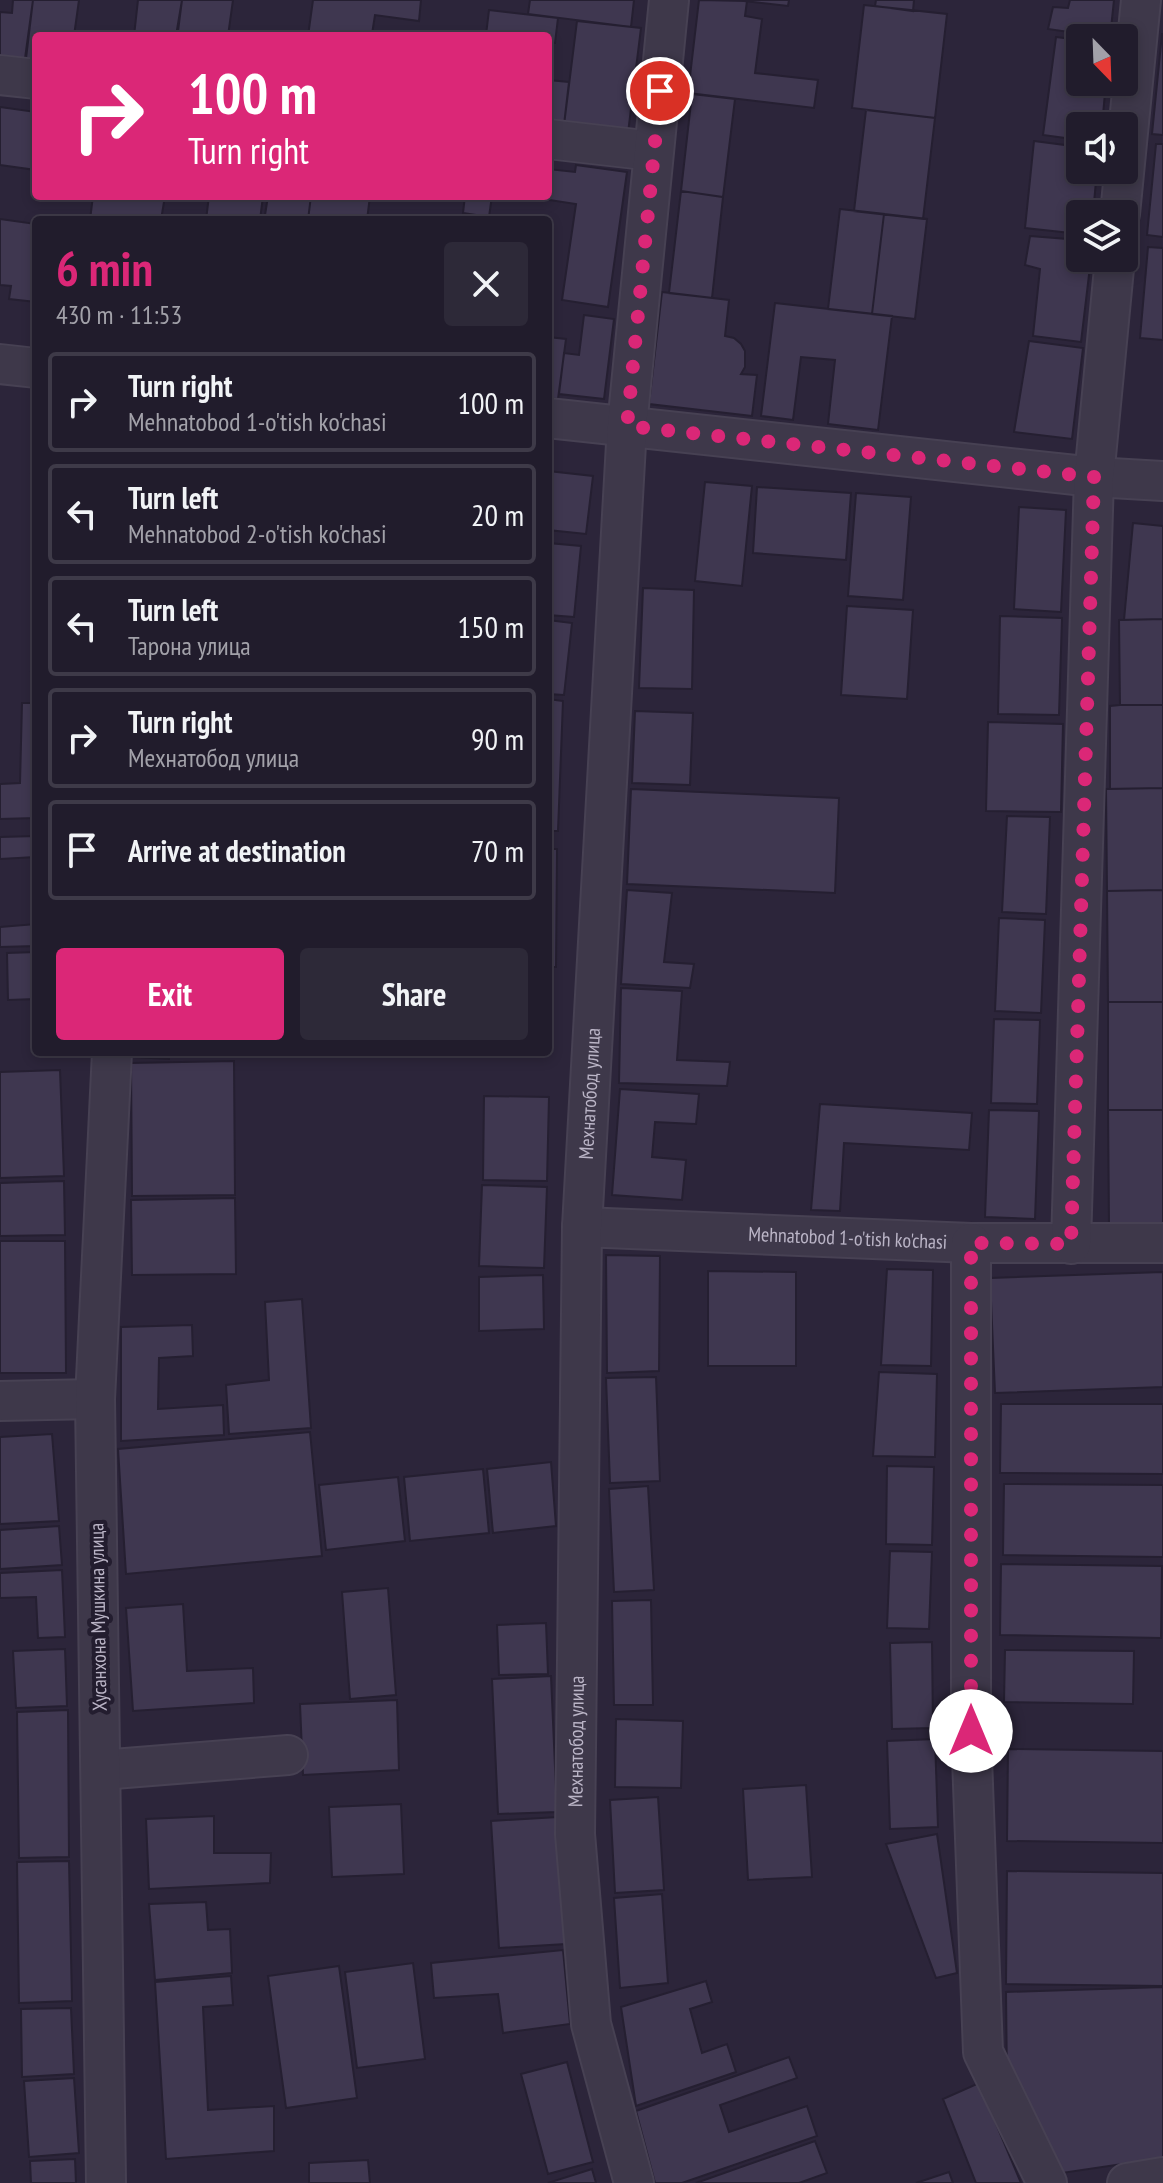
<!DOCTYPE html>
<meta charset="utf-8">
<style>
:root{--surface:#211c2c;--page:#2d2938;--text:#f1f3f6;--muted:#a2a1a9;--line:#3e3a48;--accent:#db2777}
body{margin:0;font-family:"PT Sans Narrow",sans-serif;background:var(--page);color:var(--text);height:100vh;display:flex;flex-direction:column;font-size:30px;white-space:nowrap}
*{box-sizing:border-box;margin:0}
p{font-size:26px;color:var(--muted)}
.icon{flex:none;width:44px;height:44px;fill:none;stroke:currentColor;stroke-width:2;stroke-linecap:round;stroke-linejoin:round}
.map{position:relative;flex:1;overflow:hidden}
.drawer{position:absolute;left:32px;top:216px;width:520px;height:840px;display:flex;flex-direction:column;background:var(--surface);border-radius:8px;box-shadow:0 4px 12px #0003,0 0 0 2px var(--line)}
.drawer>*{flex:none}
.top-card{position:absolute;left:32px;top:32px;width:520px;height:168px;border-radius:8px;box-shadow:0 4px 12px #0003,0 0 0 2px var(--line);background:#db2777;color:#fff;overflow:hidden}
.needle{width:52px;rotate:157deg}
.fabs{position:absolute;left:1066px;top:24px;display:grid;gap:16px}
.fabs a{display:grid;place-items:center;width:72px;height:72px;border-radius:8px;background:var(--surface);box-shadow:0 4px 12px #0003,0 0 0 2px var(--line);font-size:40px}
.pin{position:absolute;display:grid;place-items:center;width:68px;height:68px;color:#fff;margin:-34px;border:4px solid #fff;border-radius:50%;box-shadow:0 2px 8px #0007}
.me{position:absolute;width:88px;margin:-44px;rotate:0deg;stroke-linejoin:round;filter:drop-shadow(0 0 6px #0008)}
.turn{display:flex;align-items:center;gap:28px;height:168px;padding:0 24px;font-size:36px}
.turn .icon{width:104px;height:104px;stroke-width:2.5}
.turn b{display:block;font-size:56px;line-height:68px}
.round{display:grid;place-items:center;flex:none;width:84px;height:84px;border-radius:8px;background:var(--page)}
.headline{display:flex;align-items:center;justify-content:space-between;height:136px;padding:0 24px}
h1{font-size:48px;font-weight:600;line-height:60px;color:var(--accent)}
.action{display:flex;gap:16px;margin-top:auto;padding:16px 24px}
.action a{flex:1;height:92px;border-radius:8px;background:var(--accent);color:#fff;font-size:32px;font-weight:600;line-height:92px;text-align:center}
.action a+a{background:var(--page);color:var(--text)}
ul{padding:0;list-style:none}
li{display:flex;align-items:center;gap:24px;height:100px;margin:0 16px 12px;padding:0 8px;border:4px solid var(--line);border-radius:8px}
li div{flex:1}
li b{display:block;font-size:30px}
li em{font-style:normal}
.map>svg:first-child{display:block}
.building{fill:#3f3750;stroke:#251f31;stroke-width:2}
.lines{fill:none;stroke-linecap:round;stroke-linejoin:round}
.minor-casing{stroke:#474153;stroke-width:42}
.minor{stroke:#3e384a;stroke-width:38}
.route{stroke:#db2777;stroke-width:14;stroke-dasharray:0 25.2}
.labels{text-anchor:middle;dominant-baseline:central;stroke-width:8;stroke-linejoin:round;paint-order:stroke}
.street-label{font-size:20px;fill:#bab4c6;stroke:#231d2f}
</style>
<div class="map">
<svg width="1163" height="2183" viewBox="0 0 1163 2183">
<rect width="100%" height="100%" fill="#2c253a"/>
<path class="building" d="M13 0H33L24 66 0 63V12L12 13Z
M33 0H79L74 36H36V69L25 67Z
M138 0H182L176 36H134Z
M182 0H233L228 36 178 31Z
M313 0H421L419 21 375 15 372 34 390 36H308Z
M530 0H634L631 27 528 14Z
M699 0 747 1 745 16 762 19 755 73 818 80 814 108 688 93Z
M735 0H789L788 6Z
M876 0H914L913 11 875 6Z
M1070 0H1114L1110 38 1048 29 1053 7 1068 8Z
M864 5 947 14 935 118 852 108Z
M489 10 558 18 555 43H548V36L486 35Z
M577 21 641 28 627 141 563 133Z
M1162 34H1163V135L1152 134Z
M1056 37 1080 40V82H1106L1102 126H1080V140L1043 135Z
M548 80 569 82 563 133 548 131Z
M692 94 735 99 723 197 681 191Z
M0 107 36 112V170L0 165Z
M866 110 935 118 923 219 854 211Z
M1034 141 1080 147V170H1097L1093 214H1080V234L1025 228Z
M1156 144H1163V237L1147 235Z
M576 165 627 172 608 307 562 300 576 204 530 197 548 196V169L575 172Z
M681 191 723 197 712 298 669 293Z
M93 196H165L161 220H90Z
M209 196H263L260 220H206Z
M268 196H311L308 220 265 215Z
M311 196H370L367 220H308Z
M465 196H492L489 217 463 213Z
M840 209 884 214 872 314 828 309Z
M884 214 927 219 915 319 872 314Z
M0 219 36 224V302L9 299 11 286 0 285Z
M1030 236 1080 240V258H1091L1081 342 1033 336 1040 269 1025 265Z
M1148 247 1163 248V340L1140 338Z
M662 292 729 300 725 336 734 338 741 344 745 351V367L741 374 757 375 752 416 649 404Z
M775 303 892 316 878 430 828 424 835 360 801 357 793 420 761 416Z
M584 315 614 319 604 399 559 394 564 353 579 355Z
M548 337 566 339 558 399 548 398Z
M1029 341 1083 348 1072 439 1014 432Z
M35 402 36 403V473H31Z
M548 471 593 476 586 534 548 530Z
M705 482 752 486 742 586 695 581Z
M757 487 851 493 846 560 753 553Z
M856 493 911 497 903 600 848 596Z
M1019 507 1066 510 1061 612 1014 609Z
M1133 523 1163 526V619L1124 620Z
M548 543 581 546 574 617 548 615Z
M643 588 694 590 692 689 639 688Z
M847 606 913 610 907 699 841 695Z
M36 613V671H31Z
M1000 616 1062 618 1059 715 998 714Z
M1163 619V705H1120L1119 620Z
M548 620 572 623 564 695 548 694Z
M548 699 563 701 558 831H548Z
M22 703H36V818L0 819V784L20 783Z
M1120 705H1163V788L1110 789V706Z
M635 711 693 713 690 785 632 783Z
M988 722 1063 724 1061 812 986 811Z
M1163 788V890L1107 891 1106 789Z
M631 789 839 798 835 893 627 884Z
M1007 816 1050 817 1046 914 1002 912Z
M36 836V857L0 859V837Z
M548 849H557L556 967H548Z
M627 890 672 893 664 962 694 964 690 988 621 984Z
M1163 890V1002H1108L1107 891Z
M999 918 1045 920 1041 1013 995 1011Z
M36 924V946L0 947V927Z
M36 952V999L8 1000 7 953Z
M621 988 682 991 677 1060 730 1062 727 1086 619 1083Z
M1108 1002H1163V1110H1108Z
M994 1019 1040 1020 1037 1104 991 1103Z
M135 1052H169V1059L135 1057Z
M234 1061 235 1195 132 1196 131 1063Z
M60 1070 64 1176 0 1178V1072Z
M620 1089 699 1094 696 1124 655 1122 652 1157 686 1160 682 1200 612 1195Z
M484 1096 549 1097 547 1181 483 1180Z
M820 1104 972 1113 969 1150 844 1143 840 1211 811 1210Z
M989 1110 1039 1111 1035 1219 985 1217Z
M1108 1110H1163V1225H1109Z
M64 1181 65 1235 0 1236V1183Z
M482 1185 547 1187 544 1268 479 1266Z
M235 1198 236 1274 132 1275 131 1200Z
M0 1241H65L66 1373H0Z
M606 1255 660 1256 659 1371 607 1373Z
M887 1269 933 1270 931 1366 881 1365Z
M708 1271 796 1272V1366H708Z
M1163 1272V1387L995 1393 990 1278Z
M543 1275 544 1329 479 1331V1277Z
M302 1299 311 1428 229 1434 226 1385 269 1380 265 1302Z
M192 1325 193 1356 159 1358 158 1409 223 1405 224 1435 121 1441V1327Z
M879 1372 937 1374 935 1457 873 1456Z
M656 1377 660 1481 610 1483 606 1378Z
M1001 1404H1163V1474L1000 1473Z
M310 1432 322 1556 126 1574 118 1449Z
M52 1434 59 1521 0 1524V1437Z
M551 1462 556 1526 493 1533 487 1469Z
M887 1466 934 1467 932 1545 886 1544Z
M483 1469 489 1533 410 1541 404 1477Z
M398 1477 405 1541 326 1550 319 1485Z
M1004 1484 1163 1485V1557L1003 1555Z
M648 1486 654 1590 614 1592 609 1489Z
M59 1526 62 1565 0 1569V1530Z
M890 1551 932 1552 929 1629 887 1628Z
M1001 1564 1162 1566 1161 1638 1000 1635Z
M62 1570 65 1637 38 1638 36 1597 0 1598V1573Z
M388 1588 396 1695 350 1699 342 1592Z
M651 1600 653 1705H614L612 1601Z
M183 1604 187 1671 253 1668 254 1703 133 1711 126 1608Z
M546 1623 548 1674 499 1675 497 1625Z
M932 1642 933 1728 892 1729 890 1643Z
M65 1649 67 1706 16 1708 13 1651Z
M1005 1650 1134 1651 1133 1704 1004 1702Z
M551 1676 557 1812 498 1814 492 1679Z
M397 1700 399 1770 303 1775 300 1704Z
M68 1710 69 1857 19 1858 17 1712Z
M616 1719 683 1721 681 1788 615 1787Z
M935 1739 938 1827 890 1829 887 1741Z
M1008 1749 1163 1751V1843L1007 1841Z
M806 1785 812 1877 748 1880 743 1789Z
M658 1797 664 1890 615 1893 610 1800Z
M401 1804 404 1874 332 1877 329 1807Z
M214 1816V1853H271L270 1883 149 1889 146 1819Z
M558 1817 566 1944 499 1948 491 1821Z
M937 1834 957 1973 936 1978 886 1844Z
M69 1861 72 2001 19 2003 17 1862Z
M1007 1871 1163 1873V1986L1006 1984Z
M662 1894 668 1983 620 1988 614 1898Z
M206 1902 208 1930 230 1929 232 1973 155 1980 149 1904Z
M563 1950 570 2024 503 2033 498 1994 434 1998 431 1963Z
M413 1963 425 2059 357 2068 345 1972Z
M339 1966 357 2098 286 2108 268 1976Z
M231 1976 233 2005 203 2007 208 2110 274 2106V2151L166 2159 155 1982Z
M706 1981 712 2002 690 2009 702 2053 727 2044 736 2072 636 2106 621 2007Z
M1163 1987V2158L1062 2173 1007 2086 1006 1992Z
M71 2008 74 2074 22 2077 21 2009Z
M789 2057 797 2078 720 2105 729 2132 807 2106 817 2136 682 2183H655L636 2111Z
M567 2062 593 2162 548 2174 521 2074Z
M74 2078 79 2153 29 2157 24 2081Z
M979 2083 1021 2183H976L943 2099Z
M815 2141 827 2173 799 2183H696Z
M75 2159 76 2183H31L30 2161Z
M368 2160 370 2183H309V2163Z
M592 2169 596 2183H548Z
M949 2172 953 2183H916Z"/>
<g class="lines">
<defs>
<g id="minor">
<path d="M0 75 36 79"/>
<path d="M548 139 653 151"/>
<path d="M1120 214 1141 0"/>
<path d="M0 364 36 368"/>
<path d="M548 418 1094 477 1163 481"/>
<path id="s1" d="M582 1227 971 1243H1163"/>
<path d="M971 1243V1731L983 2052 1047 2183"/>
<path d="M1071 1244 1094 477 1115 258"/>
<path d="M0 1401 95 1399"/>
<path d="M101 1770 288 1755"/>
<path d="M106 2183 95 1399 112 1052"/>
<path id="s2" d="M634 2183 591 2024 575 1834 582 1227 627 426 669 0"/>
<path d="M1127 2183 1163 2177"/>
</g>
</defs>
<use href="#minor" class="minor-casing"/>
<use href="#minor" class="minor"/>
</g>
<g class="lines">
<path class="route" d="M660 91 627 426 1094 477 1071 1244 971 1243V1731"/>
</g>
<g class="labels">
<g class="street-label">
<text stroke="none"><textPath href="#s2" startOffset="1096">Мехнатобод улица</textPath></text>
<text stroke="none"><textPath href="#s1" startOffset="266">Mehnatobod 1-o'tish ko'chasi</textPath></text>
<text transform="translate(98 1617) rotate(-91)">Хусанхона Мушкина улица</text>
<text stroke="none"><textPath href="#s2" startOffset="448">Мехнатобод улица</textPath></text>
</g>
</g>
</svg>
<div class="fabs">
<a><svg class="needle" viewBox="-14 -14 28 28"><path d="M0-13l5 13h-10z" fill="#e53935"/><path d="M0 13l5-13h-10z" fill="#a2a1a9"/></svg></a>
<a><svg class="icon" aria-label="sound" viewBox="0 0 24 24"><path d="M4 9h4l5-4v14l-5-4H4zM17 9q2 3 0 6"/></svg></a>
<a><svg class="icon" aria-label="layers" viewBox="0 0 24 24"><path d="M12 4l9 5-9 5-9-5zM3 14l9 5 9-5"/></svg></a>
</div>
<div class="pin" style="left:660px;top:91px;background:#d93025"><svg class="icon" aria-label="arrive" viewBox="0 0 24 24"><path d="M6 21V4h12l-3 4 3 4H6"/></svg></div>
<svg class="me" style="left:971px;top:1731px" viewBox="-20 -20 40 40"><circle r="19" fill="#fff"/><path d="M0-13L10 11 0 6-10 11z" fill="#db2777"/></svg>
<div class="top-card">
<div class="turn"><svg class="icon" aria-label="right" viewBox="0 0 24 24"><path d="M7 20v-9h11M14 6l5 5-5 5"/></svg><div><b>100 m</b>Turn right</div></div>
</div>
<section class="drawer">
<div class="headline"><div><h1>6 min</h1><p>430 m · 11:53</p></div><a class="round"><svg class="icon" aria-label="close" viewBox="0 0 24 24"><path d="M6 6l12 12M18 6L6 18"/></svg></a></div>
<ul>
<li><svg class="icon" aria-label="right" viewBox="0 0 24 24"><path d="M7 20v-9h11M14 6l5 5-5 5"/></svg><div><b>Turn right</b><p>Mehnatobod 1-o'tish ko'chasi</p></div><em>100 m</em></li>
<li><svg class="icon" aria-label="left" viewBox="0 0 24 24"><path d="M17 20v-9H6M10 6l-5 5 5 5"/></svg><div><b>Turn left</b><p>Mehnatobod 2-o'tish ko'chasi</p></div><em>20 m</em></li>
<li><svg class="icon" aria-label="left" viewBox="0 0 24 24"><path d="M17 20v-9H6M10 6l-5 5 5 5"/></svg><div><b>Turn left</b><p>Тарона улица</p></div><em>150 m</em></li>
<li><svg class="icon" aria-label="right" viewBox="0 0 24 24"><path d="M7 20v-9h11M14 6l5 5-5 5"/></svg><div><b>Turn right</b><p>Мехнатобод улица</p></div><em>90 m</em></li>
<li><svg class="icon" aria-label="arrive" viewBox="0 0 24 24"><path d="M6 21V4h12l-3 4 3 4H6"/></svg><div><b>Arrive at destination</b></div><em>70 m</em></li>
</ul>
<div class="action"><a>Exit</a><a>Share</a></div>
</section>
</div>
